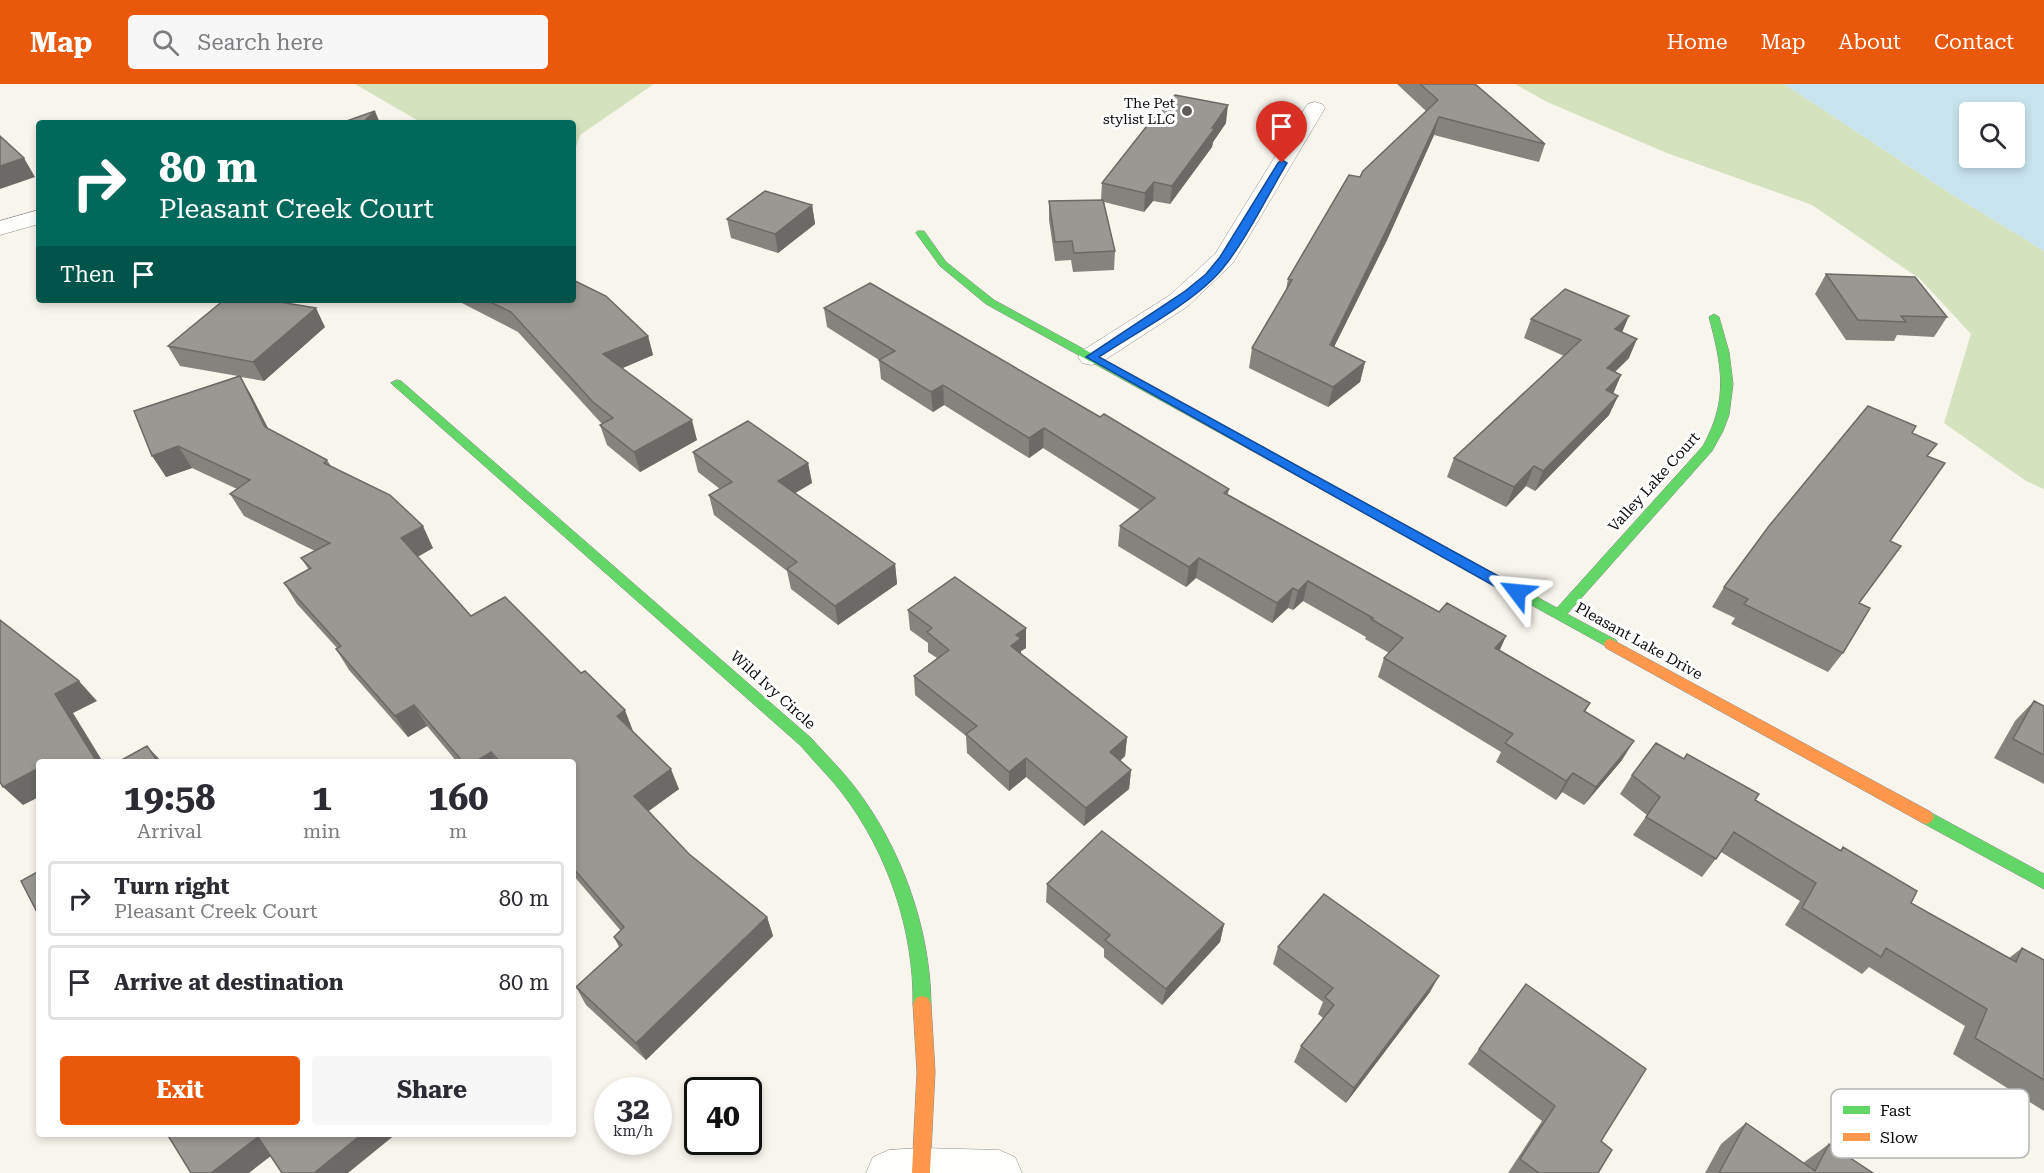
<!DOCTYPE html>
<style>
:root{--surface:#fff;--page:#f7f7f7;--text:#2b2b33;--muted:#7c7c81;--line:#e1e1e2;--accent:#ea580c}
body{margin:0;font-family:"Roboto Serif",serif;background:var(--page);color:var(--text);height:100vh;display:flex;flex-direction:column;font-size:22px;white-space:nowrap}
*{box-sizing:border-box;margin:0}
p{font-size:20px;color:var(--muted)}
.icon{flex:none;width:33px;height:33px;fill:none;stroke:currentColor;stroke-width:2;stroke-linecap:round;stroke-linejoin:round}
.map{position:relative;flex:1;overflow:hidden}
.side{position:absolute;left:36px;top:675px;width:540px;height:378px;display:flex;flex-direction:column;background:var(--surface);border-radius:6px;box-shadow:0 3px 9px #0003}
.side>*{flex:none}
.hud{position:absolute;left:36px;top:36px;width:540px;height:183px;border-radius:6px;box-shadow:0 3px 9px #0003;background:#00695c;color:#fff;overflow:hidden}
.fabs{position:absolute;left:1959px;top:18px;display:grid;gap:12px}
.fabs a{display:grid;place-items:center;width:66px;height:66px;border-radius:6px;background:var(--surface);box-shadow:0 3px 9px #0003;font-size:30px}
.speed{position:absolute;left:594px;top:993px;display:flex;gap:12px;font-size:30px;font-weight:700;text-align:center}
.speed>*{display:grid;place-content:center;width:78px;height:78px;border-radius:50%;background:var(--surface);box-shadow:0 3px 9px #0003;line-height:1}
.speed small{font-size:15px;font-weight:400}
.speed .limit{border:3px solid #111;border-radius:9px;background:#fff;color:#111}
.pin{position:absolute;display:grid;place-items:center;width:51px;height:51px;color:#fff;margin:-62px -26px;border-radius:50% 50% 50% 0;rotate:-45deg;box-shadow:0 0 6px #0007}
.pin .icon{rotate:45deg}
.me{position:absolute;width:66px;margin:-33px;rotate:299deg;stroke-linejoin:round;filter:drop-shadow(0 0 4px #0008)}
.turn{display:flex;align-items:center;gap:21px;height:126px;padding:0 24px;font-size:27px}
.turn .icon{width:78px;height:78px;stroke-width:2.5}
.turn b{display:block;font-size:42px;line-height:51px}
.then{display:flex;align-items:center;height:57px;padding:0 24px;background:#0003;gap:12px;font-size:22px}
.eta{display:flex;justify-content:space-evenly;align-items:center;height:102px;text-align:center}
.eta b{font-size:36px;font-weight:700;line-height:42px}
.action{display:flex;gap:12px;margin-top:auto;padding:12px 24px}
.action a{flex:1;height:69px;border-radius:6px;background:var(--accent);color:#fff;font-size:24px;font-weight:700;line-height:69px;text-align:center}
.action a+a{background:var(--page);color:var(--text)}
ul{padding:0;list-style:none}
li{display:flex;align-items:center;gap:18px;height:75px;margin:0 12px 9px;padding:0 12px;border:3px solid var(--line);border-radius:6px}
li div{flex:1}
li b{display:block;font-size:22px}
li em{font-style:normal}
header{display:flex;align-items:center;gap:36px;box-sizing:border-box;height:84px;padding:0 30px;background:var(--accent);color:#fff}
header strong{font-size:28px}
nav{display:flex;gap:33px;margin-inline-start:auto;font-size:21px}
.search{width:420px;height:54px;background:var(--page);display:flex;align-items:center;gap:15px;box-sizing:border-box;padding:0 21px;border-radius:6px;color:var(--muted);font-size:22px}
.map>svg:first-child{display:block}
.forest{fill:#d4e2be}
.water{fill:#c7e4ee;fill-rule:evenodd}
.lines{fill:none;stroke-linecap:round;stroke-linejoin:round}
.street-casing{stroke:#91908c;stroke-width:1}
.fast-casing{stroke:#888683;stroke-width:1}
.slow-casing{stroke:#888683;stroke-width:1}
.street{fill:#fefefc;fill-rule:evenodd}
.fast{fill:#63d668;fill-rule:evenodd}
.slow{fill:#ff974d;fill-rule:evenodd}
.wall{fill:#84837e}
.shaded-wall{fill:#6c6a67}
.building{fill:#9a9893;stroke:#6c6a67;stroke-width:1.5}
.route{fill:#1a73e8;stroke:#114b97;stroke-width:1.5}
.poi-dot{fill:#5d5c59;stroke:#fff;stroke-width:2}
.labels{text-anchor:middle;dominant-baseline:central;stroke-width:6;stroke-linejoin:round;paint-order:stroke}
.far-poi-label{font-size:14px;fill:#0a0a0a;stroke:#fff;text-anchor:end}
.street-label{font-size:15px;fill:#0a0a0a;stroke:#fff}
.key{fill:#fff;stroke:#b6b6b6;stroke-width:1.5}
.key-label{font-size:16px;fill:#0a0a0a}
</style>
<header>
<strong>Map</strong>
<div class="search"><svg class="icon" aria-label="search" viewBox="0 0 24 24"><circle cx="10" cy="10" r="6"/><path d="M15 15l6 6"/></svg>Search here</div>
<nav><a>Home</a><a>Map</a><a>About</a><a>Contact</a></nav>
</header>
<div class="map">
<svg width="2044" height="1089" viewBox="0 0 2044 1089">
<rect width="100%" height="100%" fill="#f8f5ed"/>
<path class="forest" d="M355 0H654L580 51 573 73V39H422Z
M1515 0H1784L1948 108 2044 167V405L2026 397 1944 339 1971 250 1920 195 1812 121 1667 69 1547 18Z"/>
<path class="water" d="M1784 0H2044V167L1948 108ZM1970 28H2014V74H1970Z"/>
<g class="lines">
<defs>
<path id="street" d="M1315 18 1322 20 1325 24 1233 179 1188 222 1100 279 1091 281 1082 279 1078 273 1082 267 1170 211 1215 170 1305 24 1308 20Z
M39 126V140L0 151V137Z
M921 1064 999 1066 1015 1073 1022 1089H866L873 1073 889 1066Z"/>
<path id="fast" d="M918 147H924L946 178 994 216 1557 524 1703 362C1729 315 1722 282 1709 233L1714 230 1719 233 1729 268 1733 300 1729 331 1723 347 1712 367 1567 530 1616 556 1618 560 1616 564 1611 565 986 220 940 182 916 149Z
M397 296 401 297 811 654C825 670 841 685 854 702 901 763 930 843 931 920L928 926 922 928 916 926 913 920C914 846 888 770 843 710 830 693 815 679 801 662L393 301 391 299Z
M1926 726 2044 790V805L1921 738 1918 733 1921 728Z"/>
<path id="slow" d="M1611 555 1931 728 1934 733 1931 738 1926 740 1921 738 1606 564 1604 560 1606 556Z
M922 912 928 914 931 920 935 988 930 1087V1089H912L917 988 913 920 916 914Z"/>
</defs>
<use href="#street" class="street-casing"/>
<use href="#fast" class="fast-casing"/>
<use href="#slow" class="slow-casing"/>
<use href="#street" class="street"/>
<use href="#fast" class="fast"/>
<use href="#slow" class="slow"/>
</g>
<path class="wall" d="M1397 0H1475L1545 60 1539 78 1434 51 1387 156 1334 263 1365 278 1360 298 1328 323 1249 284 1252 264 1286 206 1288 195 1360 93 1426 27Z
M1226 39 1213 58 1212 63 1170 120 1153 117 1144 128 1104 118 1115 167 1114 186 1073 188 1071 176 1055 177 1049 136V117L1101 116 1102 99Z
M812 121 815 140 778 169 731 154 727 135Z
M1826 190 1947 233 1934 253 1897 251 1894 257 1846 256 1815 210Z
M456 216H573L648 252 653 271 622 284 697 356 640 388 607 361 600 341 602 340 518 248Z
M824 224 1100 333 1229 405 1228 410 1439 528 1506 552 1500 566 1590 619 1585 628 1622 676 1584 721 1562 708 1556 716 1496 678 1501 668 1378 593 1384 574 1389 569 1365 555 1366 553 1303 517 1293 526 1288 524 1272 539 1196 494 1186 503 1118 462 1120 442 1140 426 1043 364 1029 374 944 321 933 328 881 295 879 276 827 243Z
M1531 235 1622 248 1629 274 1615 288 1621 291 1613 309 1618 312 1609 331 1535 407 1526 402 1506 423 1447 393 1454 374 1564 272 1524 254Z
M325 243 264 297 241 293 252 313 268 344 327 376 331 382 433 464 417 473 471 532 633 647 679 705 648 727 689 770 767 833 773 852 646 976 586 921 576 903 619 863 614 853 621 847 573 791V678H457L427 642 408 653 349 586 336 565 337 564 297 520 284 499 309 486 301 474 315 467 244 432 230 410 237 405 192 384 166 393 134 327 238 292 180 282 168 262Z
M1912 349 1928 372 1890 457 1859 519 1843 569 1828 588 1731 540 1735 534 1712 523 1724 503Z
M693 368 808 379 812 399 795 409 895 480 897 500 838 541 791 505 787 487 714 431 709 411 720 405 698 388Z
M908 526 1026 564 1021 567V570L1127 653 1125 672 1120 677 1131 686 1129 705 1084 742 1026 693 1009 707 967 669 966 652 915 611 914 592 937 574 928 568V559L910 546Z
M2034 617 2044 622V700L1994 674 2015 637Z
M1632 691 1755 716 1840 766 1843 763 1911 819 2009 874 2022 864 2044 876V1027L1953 970 1965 942 1869 883 1862 890 1785 841 1800 817 1721 768 1702 793 1633 751 1647 731 1620 710Z
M1047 800 1224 840 1220 858 1162 921 1104 873V865L1046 818Z
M1278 863 1430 908 1346 1019 1294 978 1301 962 1323 934 1318 930 1323 918 1273 880Z
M1479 965 1601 1057 1598 1089H1508L1542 1037 1468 980Z
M1746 1039 1803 1079 1829 1060 1873 1089H1705L1721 1060Z"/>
<path class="shaded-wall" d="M1228 21 1226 39 1213 58 1212 63 1170 120 1172 102Z
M375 27 380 39H362Z
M1439 33 1434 51 1387 156 1325 281 1330 261Z
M24 74 35 93 0 105V82Z
M1154 98 1153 117 1144 128 1145 109Z
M812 121 815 140 778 169 775 150Z
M316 224 325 243 264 297 253 278Z
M1629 232 1621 251 1615 245Z
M648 252 653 271 609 290 603 270Z
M1637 255 1629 274 1598 304 1607 284Z
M1365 278 1360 298 1328 323 1333 303Z
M1621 291 1613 310 1606 306Z
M240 292 252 313 278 364 265 343Z
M943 301 944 321 933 328 931 308Z
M1618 312 1609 331 1535 407 1543 387Z
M692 336 697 356 640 388 634 368Z
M1044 344 1043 364 1029 374V354Z
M178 362 192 384 166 393 152 372Z
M808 379 812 399 782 417 778 397Z
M1534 382 1526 402 1506 423 1514 403Z
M423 442 433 464 412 476 401 454Z
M1199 474 1196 494 1186 503 1189 483Z
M895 480 897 500 838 541 835 522Z
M1308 497 1303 517 1293 526 1298 507Z
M1293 504 1288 524 1272 539 1277 519Z
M1026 544V564L1021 567V573L1011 562 1016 551Z
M1506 552 1497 571 1495 564Z
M79 597 97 617 73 629 103 678H97L55 610Z
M414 621 427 642 408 653 395 632Z
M625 626 633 647 617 632Z
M1127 653 1125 672 1108 687 1110 668Z
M1634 657 1622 676 1584 721 1596 703Z
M147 662 162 678H158Z
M491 668 496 678H475Z
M1026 674V693L1009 707V688Z
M671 685 679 705 642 732 634 712Z
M35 686 39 690V713L23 721 3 703Z
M1131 686 1129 705 1084 742 1086 724Z
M1573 689 1562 708 1556 716 1566 697Z
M767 833 773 852 646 976 636 959Z
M1224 840 1220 858 1162 921 1166 905Z
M1439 892 1430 908 1346 1019 1354 1004Z
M362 1050H396L348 1089H314Z
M258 1053 276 1068 249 1089H211Z"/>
<path class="building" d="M1420 0H1475L1545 60 1439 33 1391 137 1330 261 1365 278 1333 303 1252 264 1292 196 1288 195 1349 91 1360 93 1363 87 1438 16Z
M1175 11 1228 21 1212 44H1215L1172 102 1154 98 1145 109 1102 99 1154 33 1157 34Z
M375 27 362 39H341Z
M0 52 24 74 0 82Z
M765 107 812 121 775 150 727 135Z
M1103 116 1115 167 1074 169 1072 157 1055 158 1049 117Z
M1826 190 1915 193 1947 233 1901 232 1906 238 1858 236Z
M573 196 606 212 648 252 603 270 692 336 634 368 600 341 613 334 593 318 511 228 486 216H573Z
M870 199 1100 333 1104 330 1229 405 1224 409 1439 528 1447 519 1506 552 1495 564 1590 619 1584 627 1634 657 1596 703 1573 689 1566 697 1505 659 1513 650 1384 574 1403 554 1371 535 1373 534 1308 497 1298 507 1293 504 1277 519 1199 474 1189 483 1120 442 1155 414 1044 344 1029 354 943 301 931 308 879 276 895 267 824 224Z
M1565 205 1629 232 1615 245 1637 255 1607 284 1621 291 1606 306 1618 312 1543 387 1534 382 1514 403 1454 374 1581 256 1531 235Z
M224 216H268L316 224 253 278 168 262Z
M240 292 265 343 327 376 324 379 390 411 423 442 401 454 471 532 505 513 581 589 585 587 625 626 617 632 671 685 634 712 689 770 767 833 636 959 576 903 622 861 614 853 624 843 573 784V678H500L491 668 475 678H463L414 621 395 632 336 565 341 562 284 499 311 484 301 474 330 459 230 410 250 396 178 362 152 372 134 327Z
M1868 322 1916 342 1912 349 1937 360 1927 372 1945 379 1890 457 1901 462 1859 519 1870 524 1843 569 1744 520 1748 515 1724 503 1769 442Z
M748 337 808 379 778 397 895 480 835 522 787 485 797 478 709 411 732 398 693 368Z
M955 493 1026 544 1016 551 1021 554 1011 562 1127 653 1110 668 1131 686 1086 724 1026 674 1009 688 966 650 977 642 914 592 949 566 927 548 932 544 908 526Z
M0 536 79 597 55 610 97 678H39V694L35 686 3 703 0 698Z
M2034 617 2044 622V671L2013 655Z
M1656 659 1684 675 1687 670 1759 710 1755 716 1841 767 1843 763 1917 807 1911 819 2016 878 2022 864 2044 876V996L1975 954 1987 925 1886 864 1881 873 1802 824 1816 799 1734 748 1716 775 1646 733 1660 713 1632 691Z
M147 662 158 678H118Z
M1102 747 1224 840 1166 905 1105 856 1110 851 1047 800Z
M39 787V832L21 797Z
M1324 810 1439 892 1354 1004 1301 962 1334 921 1325 913 1333 904 1278 863Z
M1526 900 1646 985 1601 1057 1612 1066 1598 1089H1539L1520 1075 1555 1022 1479 965Z
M1746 1039 1815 1087 1829 1060 1873 1089H1719Z
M167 1050H362L314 1089H282L258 1053 211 1089H191Z"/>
<path class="route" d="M1282 76 1287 79C1267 112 1240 169 1213 195 1182 225 1135 249 1099 273L1522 505 1524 508 1522 512H1512L1086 273 1184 208 1206 190 1220 173 1278 79Z"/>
<circle class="poi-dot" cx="1187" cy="27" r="6"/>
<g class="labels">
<g class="far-poi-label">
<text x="1175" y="19">The Pet<tspan x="1175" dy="16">stylist LLC</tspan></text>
</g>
<g class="street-label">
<text transform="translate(1654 398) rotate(-48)">Valley Lake Court</text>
<text transform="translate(1639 557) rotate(29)">Pleasant Lake Drive</text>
<text transform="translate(773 606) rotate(42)">Wild Ivy Circle</text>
</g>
</g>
<rect x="1831" y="1005" width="198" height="69" rx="9" class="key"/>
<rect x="1843" y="1022" width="27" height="8" fill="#63d668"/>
<rect x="1843" y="1049" width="27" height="8" fill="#ff974d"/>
<g class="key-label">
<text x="1880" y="1032">Fast</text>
<text x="1880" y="1059">Slow</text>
</g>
</svg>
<div class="fabs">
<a><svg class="icon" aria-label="search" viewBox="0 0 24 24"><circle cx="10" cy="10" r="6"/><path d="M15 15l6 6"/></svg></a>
</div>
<div class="speed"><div>32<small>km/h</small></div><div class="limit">40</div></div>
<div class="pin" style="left:1282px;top:79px;background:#d93025"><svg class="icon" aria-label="arrive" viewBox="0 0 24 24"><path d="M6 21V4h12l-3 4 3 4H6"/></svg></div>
<svg class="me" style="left:1517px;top:508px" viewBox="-20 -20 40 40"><path d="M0-17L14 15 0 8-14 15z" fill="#1a73e8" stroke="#fff" stroke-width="4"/></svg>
<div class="hud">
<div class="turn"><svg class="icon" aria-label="right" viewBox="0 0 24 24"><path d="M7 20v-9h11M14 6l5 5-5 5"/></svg><div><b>80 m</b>Pleasant Creek Court</div></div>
<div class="then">Then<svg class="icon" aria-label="arrive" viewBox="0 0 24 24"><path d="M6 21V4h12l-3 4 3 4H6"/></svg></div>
</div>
<section class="side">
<div class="eta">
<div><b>19:58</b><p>Arrival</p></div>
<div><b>1</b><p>min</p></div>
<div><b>160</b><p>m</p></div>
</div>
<ul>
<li><svg class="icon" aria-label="right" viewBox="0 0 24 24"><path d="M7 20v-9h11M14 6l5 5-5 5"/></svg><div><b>Turn right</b><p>Pleasant Creek Court</p></div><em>80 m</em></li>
<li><svg class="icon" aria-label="arrive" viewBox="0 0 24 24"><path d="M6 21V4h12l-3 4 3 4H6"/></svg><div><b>Arrive at destination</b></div><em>80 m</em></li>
</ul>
<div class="action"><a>Exit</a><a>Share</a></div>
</section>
</div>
